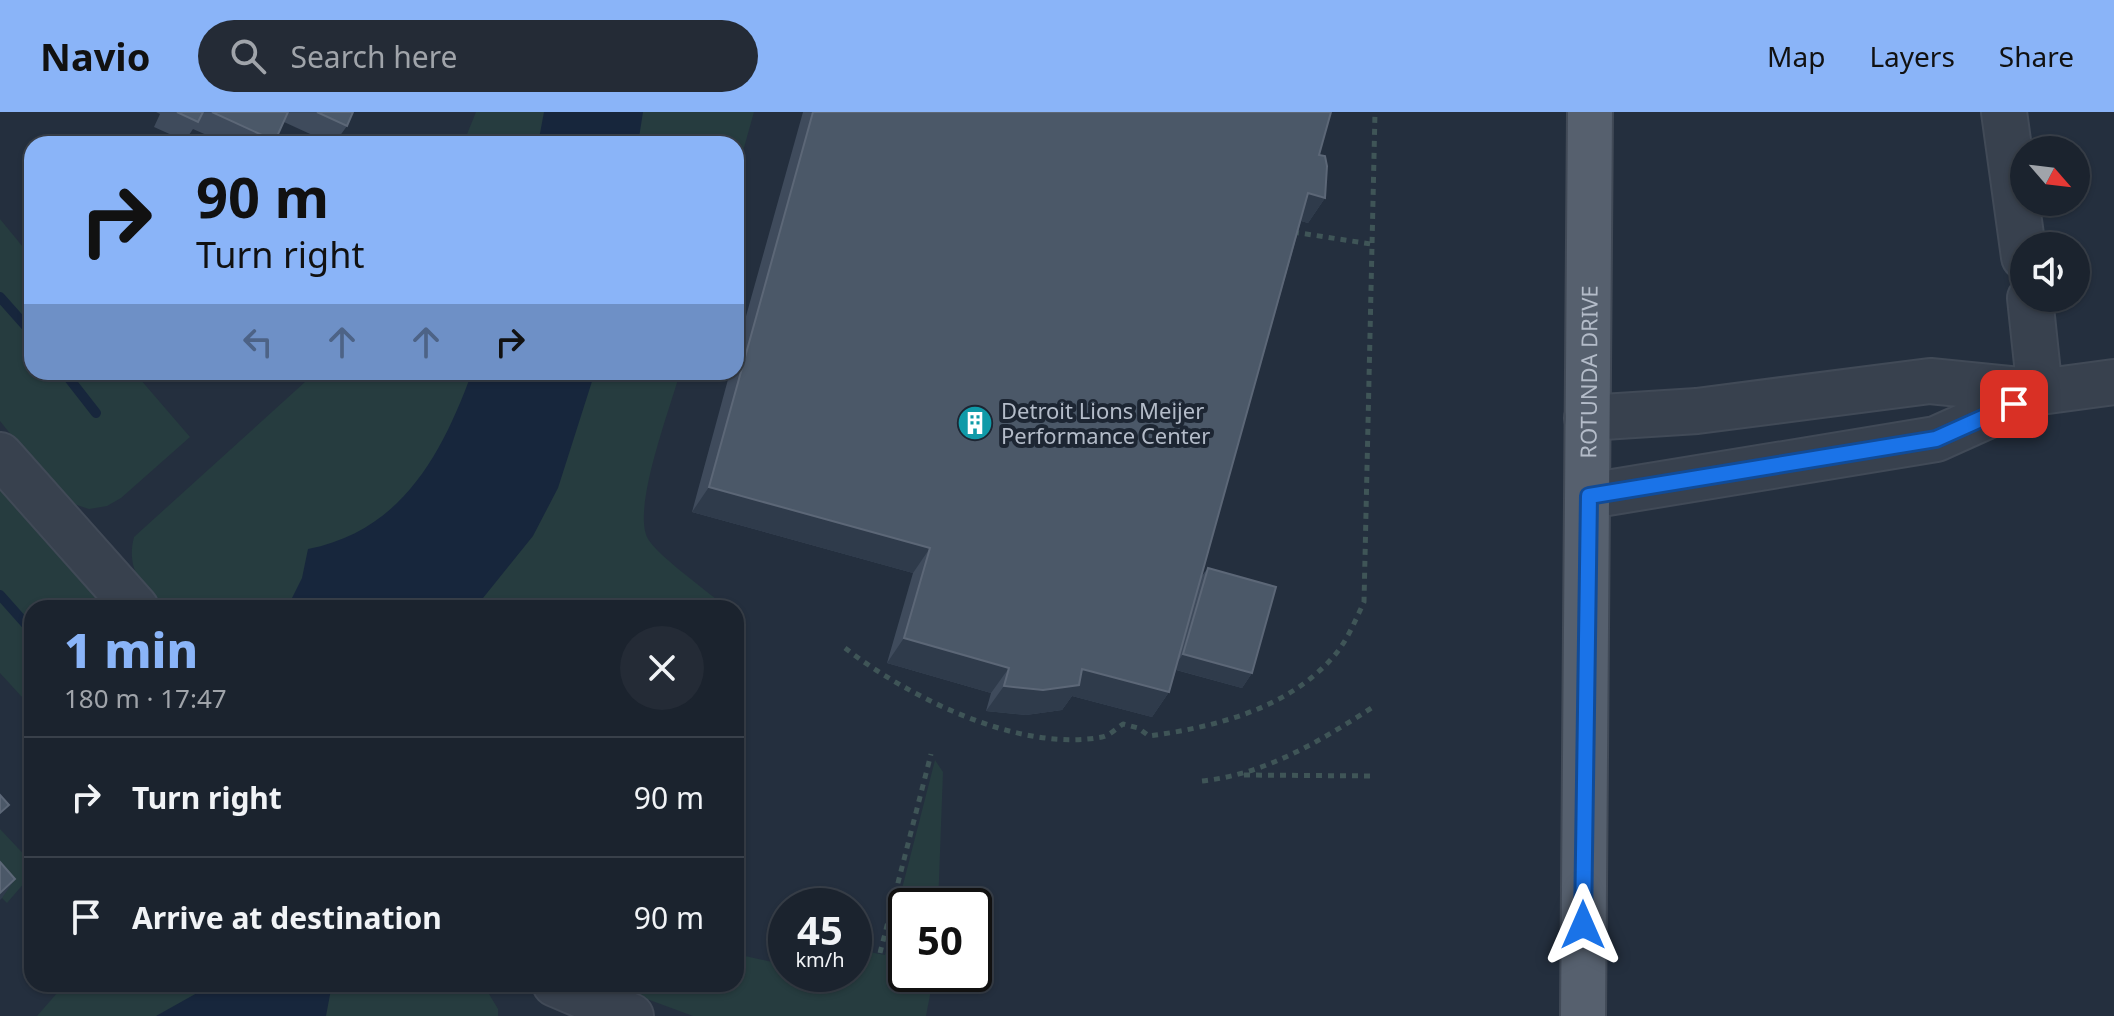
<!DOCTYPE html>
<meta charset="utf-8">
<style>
:root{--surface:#1b232e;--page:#242b36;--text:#f1f3f6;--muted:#a0a4aa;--line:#39404a;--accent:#8ab4f8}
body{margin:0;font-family:"Noto Sans",sans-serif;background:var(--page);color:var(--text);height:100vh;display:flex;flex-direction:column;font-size:30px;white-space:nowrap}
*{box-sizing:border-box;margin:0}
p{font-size:26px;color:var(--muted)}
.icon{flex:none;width:44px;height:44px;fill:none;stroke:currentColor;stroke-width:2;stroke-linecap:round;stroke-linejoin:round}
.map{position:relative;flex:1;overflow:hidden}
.details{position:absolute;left:24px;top:488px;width:720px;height:392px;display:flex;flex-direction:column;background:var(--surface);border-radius:24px;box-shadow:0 2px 6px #0004,0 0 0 2px var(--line)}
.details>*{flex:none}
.banner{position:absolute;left:24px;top:24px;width:720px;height:244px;border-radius:24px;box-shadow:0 2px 6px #0004,0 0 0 2px var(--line);background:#8ab4f8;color:#111;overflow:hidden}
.needle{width:52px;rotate:118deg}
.tools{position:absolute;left:2010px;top:24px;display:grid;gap:16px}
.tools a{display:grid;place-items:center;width:80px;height:80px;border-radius:50%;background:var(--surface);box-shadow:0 2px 6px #0004,0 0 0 2px var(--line);font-size:40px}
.speed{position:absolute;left:768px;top:776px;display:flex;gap:16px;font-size:40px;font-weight:700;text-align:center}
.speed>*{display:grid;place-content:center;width:104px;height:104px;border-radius:50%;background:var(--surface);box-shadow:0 2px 6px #0004,0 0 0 2px var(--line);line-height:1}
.speed small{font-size:20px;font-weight:400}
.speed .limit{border:4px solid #111;border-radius:12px;background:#fff;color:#111}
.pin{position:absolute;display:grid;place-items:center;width:68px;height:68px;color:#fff;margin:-34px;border-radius:16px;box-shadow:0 4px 12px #0006}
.me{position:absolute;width:88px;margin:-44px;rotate:0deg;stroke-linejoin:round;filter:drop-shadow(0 0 6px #0008)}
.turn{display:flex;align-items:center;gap:28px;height:168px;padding:0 40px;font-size:36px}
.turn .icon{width:104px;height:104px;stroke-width:2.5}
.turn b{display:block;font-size:56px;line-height:68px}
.lanes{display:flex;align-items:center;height:76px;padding:0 40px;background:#0003;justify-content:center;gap:40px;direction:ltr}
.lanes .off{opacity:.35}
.round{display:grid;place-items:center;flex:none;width:84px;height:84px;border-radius:42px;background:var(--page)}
.head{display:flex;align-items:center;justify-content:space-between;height:136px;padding:0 40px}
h1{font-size:48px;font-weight:800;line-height:60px;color:var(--accent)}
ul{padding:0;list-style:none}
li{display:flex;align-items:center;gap:24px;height:120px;padding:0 40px;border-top:2px solid var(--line)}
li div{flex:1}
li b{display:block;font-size:30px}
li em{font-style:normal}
header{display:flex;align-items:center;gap:48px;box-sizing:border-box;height:112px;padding:0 40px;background:var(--accent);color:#111}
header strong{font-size:38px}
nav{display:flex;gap:44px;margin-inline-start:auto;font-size:28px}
.search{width:560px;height:72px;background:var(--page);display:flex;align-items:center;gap:20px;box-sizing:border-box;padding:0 28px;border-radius:44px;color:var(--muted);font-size:30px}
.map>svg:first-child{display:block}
.green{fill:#263c3f}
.water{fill:#17263c}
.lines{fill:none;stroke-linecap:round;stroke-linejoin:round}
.stream{stroke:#17263c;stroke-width:10}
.minor-casing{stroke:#414a57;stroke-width:48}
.major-casing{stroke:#414a57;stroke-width:48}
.path{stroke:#3f5557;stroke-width:5;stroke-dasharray:6 6;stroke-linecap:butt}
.minor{stroke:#38414e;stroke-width:44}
.major{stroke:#56606e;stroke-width:44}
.wall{fill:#3f4b5c}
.shaded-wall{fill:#2f3b4b}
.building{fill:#4b5868;stroke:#5c6777;stroke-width:2}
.route-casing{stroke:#114b97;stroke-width:20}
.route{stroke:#1a73e8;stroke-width:14}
.labels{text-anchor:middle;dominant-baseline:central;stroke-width:8;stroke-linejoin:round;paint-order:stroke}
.street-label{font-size:22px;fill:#b4bcc9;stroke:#1d2633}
.poi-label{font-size:22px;fill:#b4bcc9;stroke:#1d2633;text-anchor:start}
</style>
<header>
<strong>Navio</strong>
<div class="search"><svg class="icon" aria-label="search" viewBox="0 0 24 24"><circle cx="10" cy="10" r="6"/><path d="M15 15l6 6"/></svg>Search here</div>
<nav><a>Map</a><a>Layers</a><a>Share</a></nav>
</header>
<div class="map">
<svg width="2114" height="904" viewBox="0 0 2114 904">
<rect width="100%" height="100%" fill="#242f3e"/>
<path class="green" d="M476 0H754L736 64V32H463Z
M0 107 32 146V260H134L190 325 121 386 107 394 89 397 71 391 55 378 0 309Z
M316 260H680C671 295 631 397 648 427 658 444 705 477 722 492L717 496 691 488 688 496H161C141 473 126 456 134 425Z
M0 376 107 496H32V596L0 561Z
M935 648 943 660 938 794H906V862H934L926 904H693L606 872H736V842L786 853V862H854V837L885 843Z
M0 717 32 751V762L7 791 0 784Z
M65 872H483L498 897V904H37Z"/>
<path class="water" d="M544 0H643L638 32H538Z
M472 260H595L558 376 533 424 475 496H287L302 466 308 437C401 419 442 343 472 260Z
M213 872H332L326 904H156Z"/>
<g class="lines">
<path class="stream" d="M0 185 32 221
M64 260 96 301
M0 483 32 519"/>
<defs>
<path id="minor" d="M2004 0 2024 145
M2030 186 2040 280
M1587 306 1697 299 1930 269 2040 280 2114 270
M0 343 136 496
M1589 384 1936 327 2036 282
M555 872 631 904"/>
<g id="major">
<path id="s1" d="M1583 904 1590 0"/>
</g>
</defs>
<use href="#minor" class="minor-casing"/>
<use href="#major" class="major-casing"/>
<path class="path" d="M1293 120 1371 132
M845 536C908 585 1020 641 1102 625 1109 624 1117 616 1123 612L1138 616 1149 624C1215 615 1288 597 1334 544 1347 529 1355 509 1364 490L1375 0
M1244 663 1375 664
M1202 669C1267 662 1322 628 1376 593
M880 841 931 642"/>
<use href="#minor" class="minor"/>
<use href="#major" class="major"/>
</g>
<path class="wall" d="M156 0H353L347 14 334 32H332L284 10 273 32H227L193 17 185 29 154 15 160 2Z
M803 0H1331L1319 43 1325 86 1308 111 1301 109 1201 465 1208 456 1252 561 1242 576 1176 558 1169 580 1152 605 1072 584 1062 598 1026 603 986 599 991 581 887 551 913 461 692 400 730 260H736V240Z"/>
<path class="shaded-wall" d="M1308 81 1325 86 1308 111 1291 106Z
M709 375 930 436 913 461 692 400Z
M904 526 1009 556 991 581 887 551Z
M1183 542 1252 561 1242 576 1173 557Z
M1082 557 1169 580 1152 605 1072 584 1062 598 1026 603 986 599 1004 574Z
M15 767 2 786 0 788V781Z"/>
<path class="building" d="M177 0H203L198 10Z
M212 0H288L275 29Z
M317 0H353L347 14Z
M813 0H1331L1319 43 1325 44 1327 54 1325 86 1308 81 1169 580 1082 557 1079 573 1043 578 1004 574 1009 556 904 526 930 436 709 375Z
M1208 456 1276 475 1252 561 1183 542Z
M0 683 9 693 0 701Z
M0 750 15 767 0 781Z"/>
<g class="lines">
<defs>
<path id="route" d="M1583 813 1589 384 1936 327 2014 292"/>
</defs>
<use href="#route" class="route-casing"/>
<use href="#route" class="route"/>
</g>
<defs>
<symbol id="building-disc" viewBox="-11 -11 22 22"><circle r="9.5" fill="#0f9aa8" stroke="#1d2633"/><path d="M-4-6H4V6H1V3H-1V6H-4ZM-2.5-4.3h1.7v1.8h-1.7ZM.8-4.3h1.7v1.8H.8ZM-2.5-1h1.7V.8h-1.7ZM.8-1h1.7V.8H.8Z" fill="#fff"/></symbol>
</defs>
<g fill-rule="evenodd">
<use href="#building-disc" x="955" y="291" width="40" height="40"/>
</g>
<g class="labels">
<g class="street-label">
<text stroke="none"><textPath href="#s1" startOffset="644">ROTUNDA DRIVE</textPath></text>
</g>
<g class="poi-label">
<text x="1001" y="298">Detroit Lions Meijer<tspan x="1001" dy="25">Performance Center</tspan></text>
</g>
</g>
</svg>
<div class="tools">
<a><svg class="needle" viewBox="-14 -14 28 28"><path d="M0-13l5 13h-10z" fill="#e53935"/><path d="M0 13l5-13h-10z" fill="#a0a4aa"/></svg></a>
<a><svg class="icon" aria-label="sound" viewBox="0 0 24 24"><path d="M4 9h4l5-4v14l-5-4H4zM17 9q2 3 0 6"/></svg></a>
</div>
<div class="speed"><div>45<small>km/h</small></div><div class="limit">50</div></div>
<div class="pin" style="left:2014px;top:292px;background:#d93025"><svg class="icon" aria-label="arrive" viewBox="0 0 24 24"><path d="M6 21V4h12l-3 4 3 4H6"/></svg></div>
<svg class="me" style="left:1583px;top:813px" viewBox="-20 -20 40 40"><path d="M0-17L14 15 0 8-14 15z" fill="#1a73e8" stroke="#fff" stroke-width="4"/></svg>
<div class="banner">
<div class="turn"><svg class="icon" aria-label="right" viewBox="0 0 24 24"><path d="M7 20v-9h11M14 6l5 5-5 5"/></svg><div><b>90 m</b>Turn right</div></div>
<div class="lanes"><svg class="icon off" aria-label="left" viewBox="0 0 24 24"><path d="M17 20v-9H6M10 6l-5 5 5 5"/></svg><svg class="icon off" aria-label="ahead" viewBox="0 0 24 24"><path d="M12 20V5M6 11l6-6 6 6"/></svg><svg class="icon off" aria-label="ahead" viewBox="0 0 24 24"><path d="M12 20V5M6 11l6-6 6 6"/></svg><svg class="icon" aria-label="right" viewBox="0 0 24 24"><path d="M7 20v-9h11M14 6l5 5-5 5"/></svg></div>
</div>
<section class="details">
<div class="head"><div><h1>1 min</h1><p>180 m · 17:47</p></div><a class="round"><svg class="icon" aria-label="close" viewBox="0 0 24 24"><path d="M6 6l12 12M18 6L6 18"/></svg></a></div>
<ul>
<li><svg class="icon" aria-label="right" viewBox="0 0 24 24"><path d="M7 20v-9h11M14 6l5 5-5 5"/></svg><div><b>Turn right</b></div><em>90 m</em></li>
<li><svg class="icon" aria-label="arrive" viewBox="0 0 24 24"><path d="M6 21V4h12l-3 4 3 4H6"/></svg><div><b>Arrive at destination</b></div><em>90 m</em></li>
</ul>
</section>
</div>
